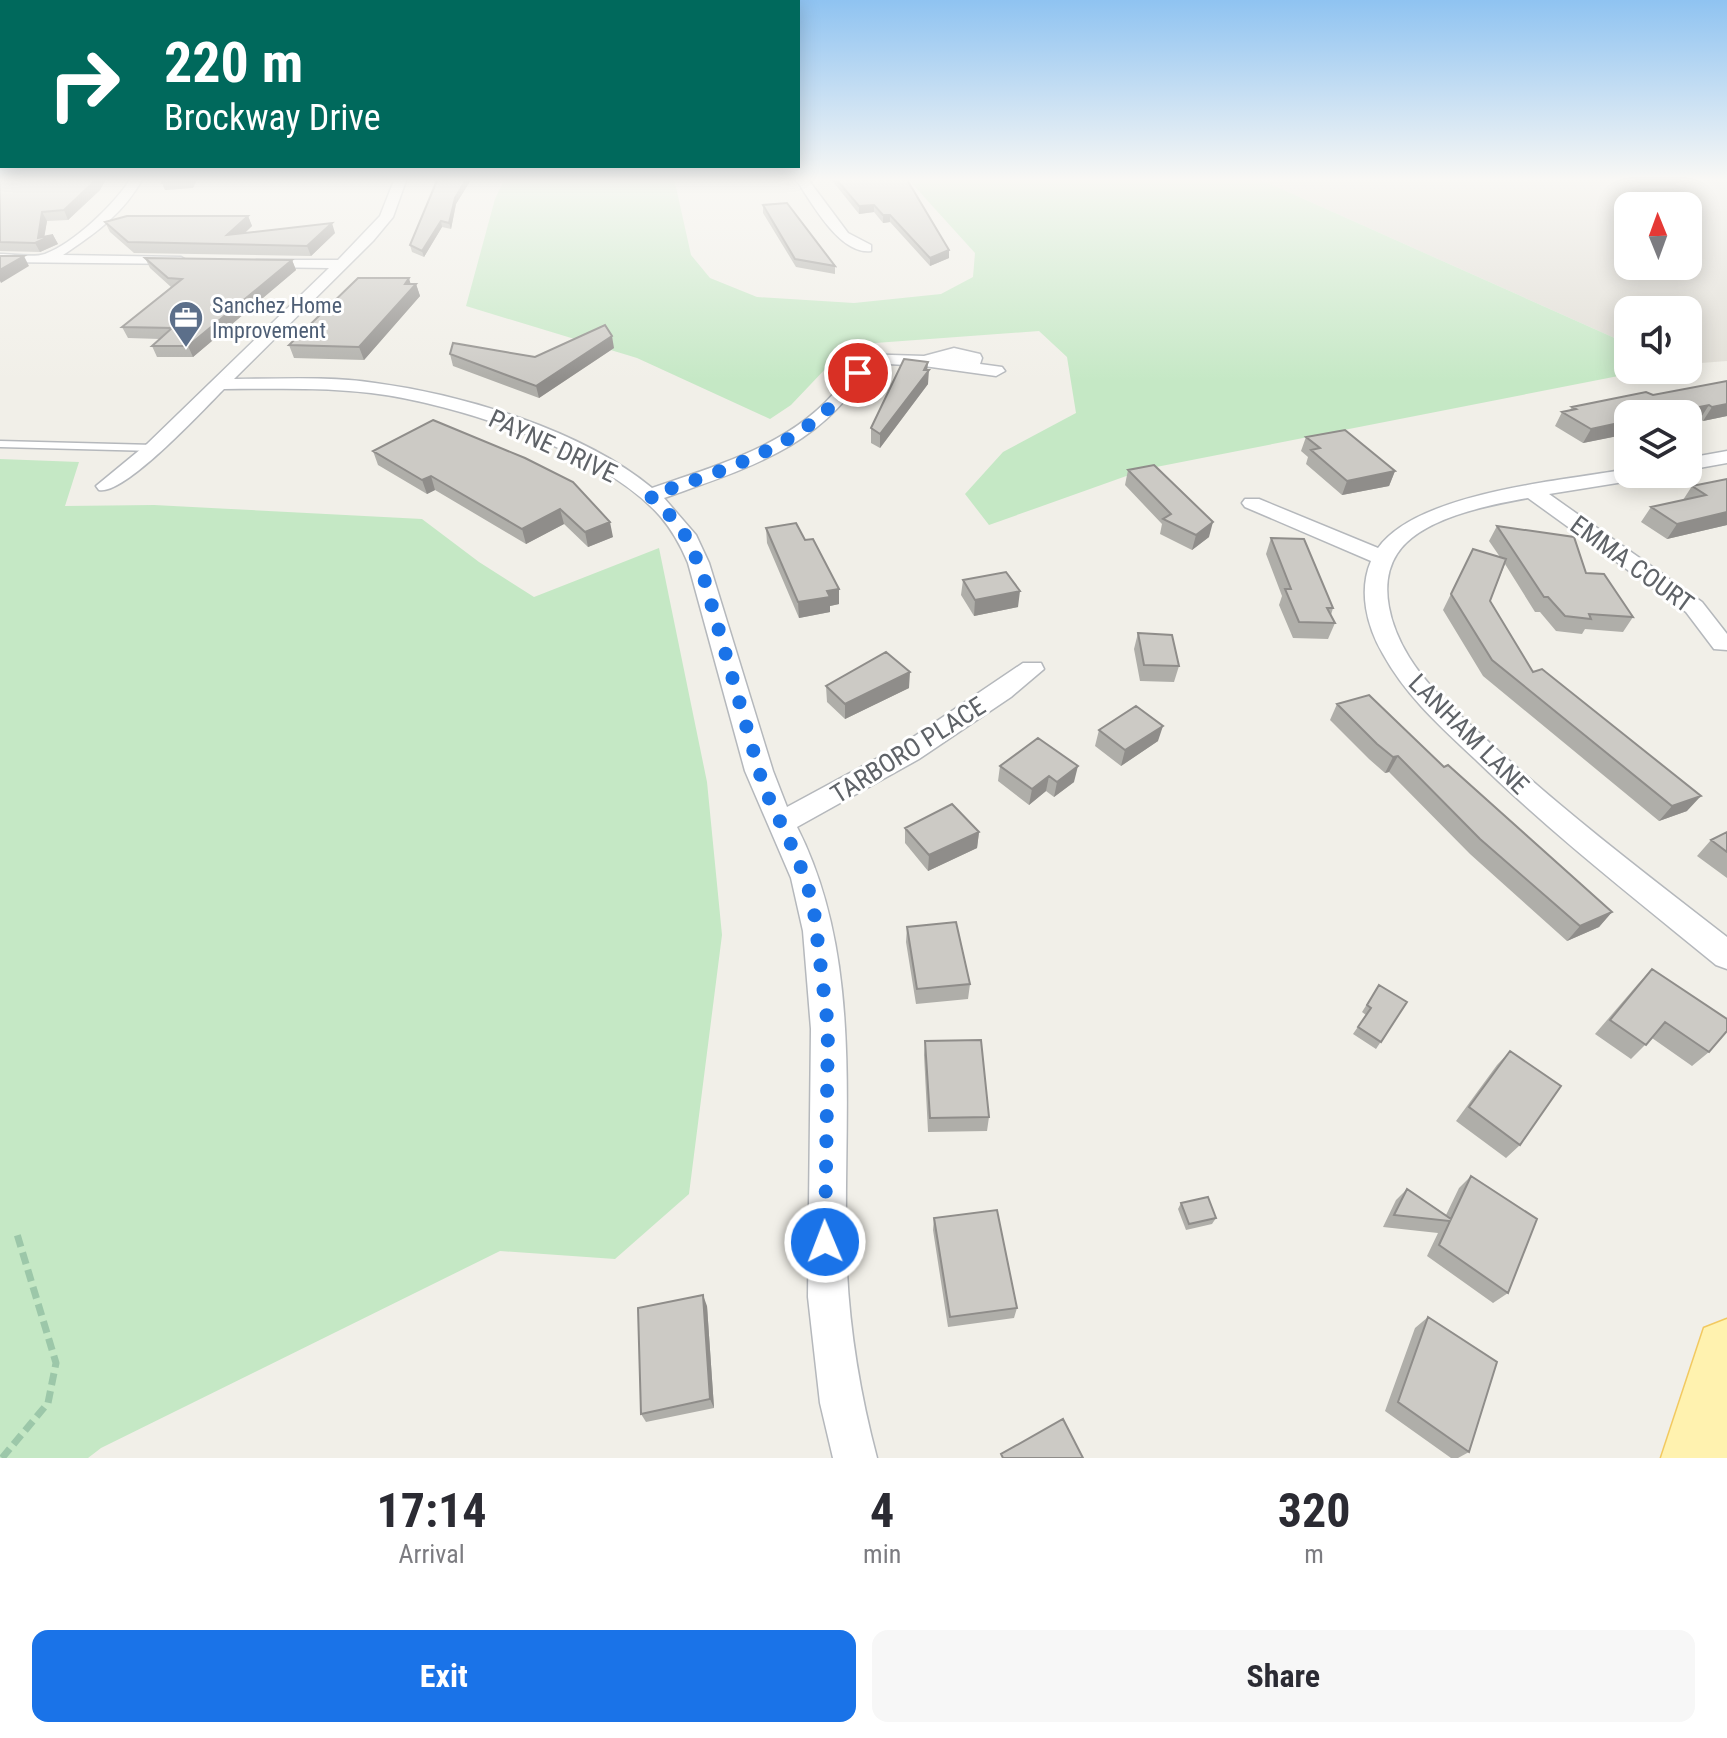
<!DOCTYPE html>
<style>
:root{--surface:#fff;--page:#f7f7f7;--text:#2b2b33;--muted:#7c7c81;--accent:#1a73e8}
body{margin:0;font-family:"Roboto Condensed",sans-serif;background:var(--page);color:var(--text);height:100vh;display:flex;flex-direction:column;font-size:30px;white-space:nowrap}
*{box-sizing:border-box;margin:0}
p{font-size:26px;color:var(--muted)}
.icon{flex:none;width:44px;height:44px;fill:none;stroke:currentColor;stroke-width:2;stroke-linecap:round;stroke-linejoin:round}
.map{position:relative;height:1458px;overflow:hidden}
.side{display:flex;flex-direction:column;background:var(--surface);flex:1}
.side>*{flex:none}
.top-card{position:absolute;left:0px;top:0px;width:800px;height:168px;box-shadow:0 4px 20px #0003;background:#00695c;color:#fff;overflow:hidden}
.needle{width:52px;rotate:359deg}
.controls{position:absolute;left:1614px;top:192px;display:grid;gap:16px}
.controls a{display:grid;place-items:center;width:88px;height:88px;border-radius:16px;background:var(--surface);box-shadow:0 4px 20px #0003;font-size:40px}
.pin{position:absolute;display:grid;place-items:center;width:68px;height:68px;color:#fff;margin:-34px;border:4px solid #fff;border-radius:50%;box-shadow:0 2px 8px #0007}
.me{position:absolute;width:88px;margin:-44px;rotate:359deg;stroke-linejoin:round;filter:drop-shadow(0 0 6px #0008)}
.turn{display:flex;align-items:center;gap:28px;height:168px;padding:0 32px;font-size:36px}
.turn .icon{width:104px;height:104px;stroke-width:2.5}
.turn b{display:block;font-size:56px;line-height:68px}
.eta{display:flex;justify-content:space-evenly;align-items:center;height:136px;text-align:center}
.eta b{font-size:48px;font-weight:700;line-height:56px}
.cta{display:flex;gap:16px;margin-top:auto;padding:16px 32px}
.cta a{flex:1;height:92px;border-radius:16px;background:var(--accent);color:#fff;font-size:32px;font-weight:700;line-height:92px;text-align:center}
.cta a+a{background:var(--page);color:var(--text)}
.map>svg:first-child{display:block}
.education{fill:#e1ded6;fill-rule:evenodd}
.green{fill:#c5e8c5}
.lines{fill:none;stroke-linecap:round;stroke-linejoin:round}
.lane-casing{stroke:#b5b8bc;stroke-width:3}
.street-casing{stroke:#b5b8bc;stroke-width:3}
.primary-casing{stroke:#f2c960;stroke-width:3}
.path{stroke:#9cc7a9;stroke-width:7;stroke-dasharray:12 6;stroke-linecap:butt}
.lane{fill:#fff;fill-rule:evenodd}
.street{fill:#fff;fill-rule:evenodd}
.primary{fill:#fff2af;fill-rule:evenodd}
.wall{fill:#afaea9}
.shaded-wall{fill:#8f8d8a}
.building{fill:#cccac5;stroke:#8f8d8a;stroke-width:2}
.route{stroke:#1a73e8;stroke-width:14;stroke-dasharray:0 25.2}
.labels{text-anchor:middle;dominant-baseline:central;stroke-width:6;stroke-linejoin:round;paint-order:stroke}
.far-service-label{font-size:22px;fill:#4e5e75;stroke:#fff;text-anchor:start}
.street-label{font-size:26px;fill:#5f6368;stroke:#fff}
</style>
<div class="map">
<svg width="1727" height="1458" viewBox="0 0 1727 1458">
<rect width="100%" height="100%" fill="#f1efe8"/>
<path class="education" d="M1257 178H1727V361L1688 364V310H1628V344ZM1628 206H1688V266H1628Z"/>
<path class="green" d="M505 178H674L691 255 710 278 757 297 854 303 941 294 973 277 975 253 907 178H1257L1628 344V370H1649L1146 469 989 525 965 494 1003 452 1076 413 1067 357 1039 331 848 345 791 405 770 419 637 358 466 306 495 199Z
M0 459 79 462 65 506 154 505 422 519 479 562 534 597 659 548 707 782 722 935 689 1194 615 1259 500 1251 101 1448 88 1458H0Z"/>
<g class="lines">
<defs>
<path id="lane" d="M0 441 154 445 158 448 154 451 0 447Z"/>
<path id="street" d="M131 178H143C124 213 96 233 63 255L181 257 188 261 186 264 0 262V254C13 254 33 258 45 254 74 243 115 204 131 178Z
M395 178H407L393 217 373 241 234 379C281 379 328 376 375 383 464 395 582 430 652 488 718 465 795 444 840 386 848 377 852 365 859 354L924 356 954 348 980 354 982 358 980 364 1002 367 1005 371 996 376 924 366 870 363C826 446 747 468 664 498L696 535 709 563 773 771 787 807 900 746 1023 663H1041L1044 669 1011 697 919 759 797 827C862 955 844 1102 846 1241 847 1315 858 1386 877 1458H833L820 1403 808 1297 811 1029 803 931 791 878 745 771 688 563C681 546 672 530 660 516 603 451 454 403 371 393 322 387 273 389 224 389 204 409 124 496 99 490L96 486 147 444 329 268 261 267 256 266V260H338L380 216Z
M795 178H807L848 233 871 245V251C839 255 811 201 795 178Z
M1727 451V463L1688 470V458Z
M1628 469V474H1646L1636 480 1549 494 1702 602 1727 634V650L1714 649 1686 612 1528 498C1489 505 1420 518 1397 554 1377 585 1391 628 1409 657 1430 691 1463 717 1492 745 1566 813 1647 875 1727 937V969L1716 965C1634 898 1551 833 1475 759 1441 727 1406 696 1383 654 1367 627 1358 591 1371 561L1245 507 1242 503 1245 499H1259L1378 548C1418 492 1562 481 1628 469Z"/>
<path id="primary" d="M1727 1319V1458H1661L1704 1328Z"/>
</defs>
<use href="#lane" class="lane-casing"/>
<use href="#street" class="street-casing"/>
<use href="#primary" class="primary-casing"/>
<path class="path" d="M2 1458 48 1403 56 1363 17 1234"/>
<use href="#lane" class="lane"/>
<use href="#street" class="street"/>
<use href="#primary" class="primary"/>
</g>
<path class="wall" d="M0 178 100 190 68 220 47 221 44 236 53 235 58 244 40 252 0 251Z
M438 178H472L456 204 451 229 442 227 424 257 412 252 410 245Z
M830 178H906L949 250V258L930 266 890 222 883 223 874 212 859 214Z
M763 205 835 266V274L796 267 763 213Z
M248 216 252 226 245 233H335L311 256 134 253 110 232 105 222Z
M145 258 292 260 296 270 193 357H157L152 346 160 339 128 338 122 327 171 287 150 268Z
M411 284H416L420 296 364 360 294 358 289 345Z
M614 348 539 398 453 366 450 354 535 357Z
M927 370 928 384 880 448 871 443V428Z
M1727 381V416L1703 421 1700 419 1583 443 1555 426 1562 412 1570 410 1572 407 1653 395Z
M433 420 613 537 588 547 564 524 526 544 435 490 427 494 378 465 373 451Z
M1306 437 1395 471 1389 486 1342 495 1306 464 1308 457 1301 451Z
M1128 470 1209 537 1192 550 1160 534 1162 524 1125 485Z
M1727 479V525L1667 539 1641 522 1651 507 1683 500 1692 486Z
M1497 526 1586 573 1633 617 1623 632 1585 629 1582 634 1556 631 1540 612H1535L1505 564 1490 601 1533 672 1687 811 1659 821 1483 676 1443 610 1473 549 1500 557 1489 541Z
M766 528 805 540 839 589V604L830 606V612L799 618 767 543Z
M1271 538 1333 608 1331 615 1335 623 1328 639 1293 638 1279 605 1282 596 1266 554Z
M963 580 1018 607 974 616 961 595Z
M1138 633 1179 666 1174 682 1140 681 1134 649Z
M826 686 909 688 845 719 827 702Z
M1337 704 1444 767 1612 912 1599 927 1567 941 1470 854 1389 772 1385 773 1369 759 1330 720Z
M1099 730 1158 741 1121 766 1095 746Z
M1000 766 1074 782 1054 797 1046 791 1029 805 998 781Z
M905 828 979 832 977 848 928 871 905 843Z
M1727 832V878L1697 856 1711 840Z
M907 927 970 984 968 999 916 1004 906 942Z
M1652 969 1709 1052 1692 1066 1652 1038 1631 1059 1595 1034 1638 984Z
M1379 985 1407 1002 1376 1049 1353 1034 1366 1015 1362 1012Z
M925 1041 989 1117 987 1131 928 1132 924 1055Z
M1510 1051 1520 1145 1506 1158 1456 1121 1497 1065Z
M1471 1176 1508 1293 1493 1303 1427 1256 1438 1233 1383 1227 1396 1200 1407 1189 1446 1215 1459 1188Z
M1181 1203 1216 1218 1212 1224 1186 1230 1178 1209Z
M934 1218 1017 1308 1014 1318 948 1327 933 1230Z
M707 1306 714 1408 646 1422 641 1414Z
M1428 1317 1469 1452 1458 1458H1451L1385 1411 1415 1328Z"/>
<path class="shaded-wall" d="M98 178H107L100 190 68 220 64 210Z
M192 178H198L193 188 165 190 162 183Z
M467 178H472L456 204 451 229 449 223 455 198Z
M874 205V212L859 214V206Z
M42 212 47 221 44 239 53 235 58 244 40 252 35 243 38 238Z
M883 215H890V222L883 223Z
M248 216 252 226 231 245 227 235Z
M441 221 442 227 424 257 422 251Z
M332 223 335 233 311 256 307 246Z
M949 250V258L930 266V258Z
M24 256 29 266 1 283 0 281V270Z
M292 260 296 270 193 357 188 346Z
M409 278 412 289 416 284 420 296 364 360 359 347Z
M612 336 614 348 539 398 536 386Z
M928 362 927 373 929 370 928 384 880 448V434L924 370Z
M1727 404V416L1703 421 1712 407Z
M1709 405 1700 419 1688 422V414H1664Z
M1628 421V434L1583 443 1591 429Z
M1395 471 1389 486 1342 495 1347 481Z
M431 476 435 490 427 494 422 480Z
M560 509 564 524 526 544 522 529Z
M1727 512V525L1667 539 1677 524Z
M610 522 613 537 588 547 585 532Z
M1213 522 1209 537 1192 550 1196 535Z
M839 589V604L830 606V612L799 618 798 602 827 591Z
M1020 591 1018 607 974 616 975 600Z
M910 672 909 688 845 719V704Z
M1163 726 1158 741 1121 766 1125 750Z
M1398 756 1389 772 1385 773 1393 757Z
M1078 766 1074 782 1054 797 1057 782Z
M1049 776 1046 791 1029 805 1032 789Z
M1701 796 1687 811 1659 821 1672 806Z
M979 832 977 848 928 871 929 855Z
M1612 912 1599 927 1567 941 1580 926Z
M703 1295 707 1306 714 1408 710 1399Z"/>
<path class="building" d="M0 178H98L64 210 42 212 38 238 53 235 35 243 0 242Z
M164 178H192L190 181 162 183Z
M438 178H467L455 198 449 223 441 221 422 251 410 245Z
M835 178H906L949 250 930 258 890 215H883L874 205 859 206Z
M787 203 835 266 795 259 763 205Z
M127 216H248L227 235 332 223 307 246 128 242 105 222Z
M0 256H24L0 270Z
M145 258 292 260 188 346H152L172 328 122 327 182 279 168 278Z
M358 278H409L405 284H416L359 347 289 345Z
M605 325 612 336 536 386 450 354 453 343 535 357Z
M904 359 928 362 924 370H929L880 434 871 428Z
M1727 381V404L1712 407 1709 405 1664 414H1628V421L1591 429 1562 412 1576 409 1572 407 1646 392 1653 395Z
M433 420 525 458 573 482 610 522 585 532 560 509 522 529 431 476 422 480 373 451Z
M1345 430 1395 471 1347 481 1311 450 1320 448 1306 437Z
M1154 465 1213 522 1196 535 1163 519 1171 514 1128 470Z
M1727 479V512L1677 524 1651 507 1706 495 1692 486Z
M796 523 805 540 813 539 839 589 827 591 830 597 798 602 766 528Z
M1497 526 1574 537 1586 573 1604 574 1633 617 1589 614 1591 619 1565 616 1548 597H1544Z
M1271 538 1304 539 1333 608H1327L1335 623 1299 622 1285 589H1291Z
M1473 549 1506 559 1490 601 1533 672 1542 669 1701 796 1672 806 1492 660 1451 594Z
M1006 572 1020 591 975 600 963 580Z
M1138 633 1172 635 1179 666 1144 665Z
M886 652 910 672 845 704 826 686Z
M1369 695 1444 767 1448 765 1612 912 1580 926 1480 839 1398 756 1393 757 1377 744 1337 704Z
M1136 706 1163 726 1125 750 1099 730Z
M1038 738 1078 766 1057 782 1049 776 1032 789 1000 766Z
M952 804 979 832 929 855 905 828Z
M1727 832V852L1711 840Z
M956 922 970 984 917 989 907 927Z
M1652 969 1727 1019V1031L1709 1052 1665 1022 1646 1045 1610 1020Z
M1379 985 1407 1002 1381 1042 1358 1027 1371 1008 1367 1005Z
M981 1040 989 1117 930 1118 925 1041Z
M1510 1051 1561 1086 1520 1145 1469 1107Z
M1471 1176 1537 1219 1508 1293 1439 1245 1450 1221 1394 1215 1407 1189 1451 1219Z
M1208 1197 1216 1218 1189 1224 1181 1203Z
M997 1210 1017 1308 950 1317 934 1218Z
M703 1295 710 1399 641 1414 638 1308Z
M1428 1317 1497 1362 1469 1452 1398 1402Z
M1063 1419 1083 1458H1003L1001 1454Z"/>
<linearGradient id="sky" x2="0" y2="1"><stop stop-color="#8fc3f1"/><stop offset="0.47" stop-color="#f9f8f5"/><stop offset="1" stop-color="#f9f8f5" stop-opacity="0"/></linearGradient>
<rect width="1727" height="382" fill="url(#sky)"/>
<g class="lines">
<path class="route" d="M825 1242 828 1027 813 903 798 859 764 788 703 575 688 539 665 509 650 496C727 468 811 446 858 373"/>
</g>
<defs>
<symbol id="office-pin" viewBox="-11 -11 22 30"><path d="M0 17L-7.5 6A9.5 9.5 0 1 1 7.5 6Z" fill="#5c6f8a" stroke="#fff"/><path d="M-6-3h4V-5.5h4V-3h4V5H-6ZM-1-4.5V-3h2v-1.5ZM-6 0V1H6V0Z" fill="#fff"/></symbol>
</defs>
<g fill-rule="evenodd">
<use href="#office-pin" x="166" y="298" width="40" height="54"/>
</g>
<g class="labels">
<g class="far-service-label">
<text x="212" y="305">Sanchez Home<tspan x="212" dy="25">Improvement</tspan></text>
</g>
<g class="street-label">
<text transform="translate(553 446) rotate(25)">PAYNE DRIVE</text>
<text transform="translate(1632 564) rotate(36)">EMMA COURT</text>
<text transform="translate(1469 734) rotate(45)">LANHAM LANE</text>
<text transform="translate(908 750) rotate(-32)">TARBORO PLACE</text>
</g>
</g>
</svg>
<div class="controls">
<a><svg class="needle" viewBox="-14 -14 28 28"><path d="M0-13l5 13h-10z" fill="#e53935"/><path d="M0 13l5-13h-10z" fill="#7c7c81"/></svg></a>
<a><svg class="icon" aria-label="sound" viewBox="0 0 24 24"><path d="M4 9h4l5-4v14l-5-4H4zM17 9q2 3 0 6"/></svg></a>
<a><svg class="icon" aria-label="layers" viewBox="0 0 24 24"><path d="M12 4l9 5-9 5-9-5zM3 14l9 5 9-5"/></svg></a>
</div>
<div class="pin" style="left:858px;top:373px;background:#d93025"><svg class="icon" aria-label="arrive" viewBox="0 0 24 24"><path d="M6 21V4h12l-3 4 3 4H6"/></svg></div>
<svg class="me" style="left:825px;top:1242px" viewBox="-20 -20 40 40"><circle r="17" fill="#1a73e8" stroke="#fff" stroke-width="3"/><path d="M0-11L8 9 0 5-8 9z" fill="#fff"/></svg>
<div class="top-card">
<div class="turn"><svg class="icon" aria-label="right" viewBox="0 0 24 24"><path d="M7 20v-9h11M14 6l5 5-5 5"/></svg><div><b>220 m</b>Brockway Drive</div></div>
</div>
</div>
<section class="side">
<div class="eta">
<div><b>17:14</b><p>Arrival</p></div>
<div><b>4</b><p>min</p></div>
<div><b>320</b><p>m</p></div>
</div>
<div class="cta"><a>Exit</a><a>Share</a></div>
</section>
